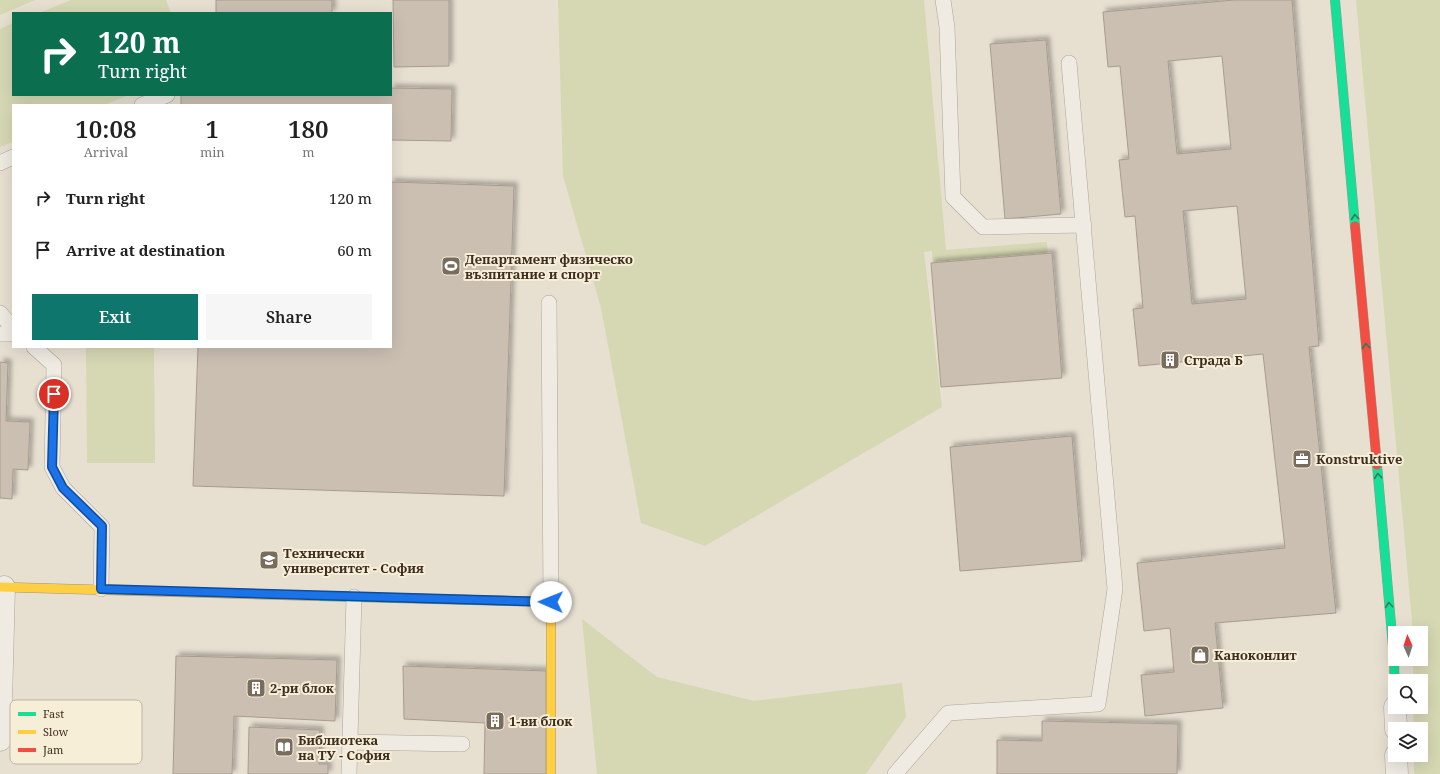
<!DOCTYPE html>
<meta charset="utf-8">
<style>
:root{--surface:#fff;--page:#f6f6f6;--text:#222;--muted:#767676;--accent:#0f766e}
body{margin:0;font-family:"Noto Serif",serif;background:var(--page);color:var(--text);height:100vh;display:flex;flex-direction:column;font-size:15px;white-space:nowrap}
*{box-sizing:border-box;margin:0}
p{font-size:13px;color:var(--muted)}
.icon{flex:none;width:22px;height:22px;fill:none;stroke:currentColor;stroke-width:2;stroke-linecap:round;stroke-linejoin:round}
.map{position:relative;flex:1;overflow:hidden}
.panel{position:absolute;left:12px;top:104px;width:380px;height:244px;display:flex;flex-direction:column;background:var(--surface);border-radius:0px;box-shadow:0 4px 16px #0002}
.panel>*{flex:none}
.banner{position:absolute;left:12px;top:12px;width:380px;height:84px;border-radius:0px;box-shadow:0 4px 16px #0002;background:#0b6e4f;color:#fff;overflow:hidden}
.needle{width:26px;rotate:357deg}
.fabs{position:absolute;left:1388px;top:626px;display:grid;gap:8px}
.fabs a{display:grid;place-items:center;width:40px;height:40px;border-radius:0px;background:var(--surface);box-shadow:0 4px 16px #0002;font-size:20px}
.pin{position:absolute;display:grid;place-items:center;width:34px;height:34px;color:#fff;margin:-17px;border:2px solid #fff;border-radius:50%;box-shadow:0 1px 4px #0007}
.me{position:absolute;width:44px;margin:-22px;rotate:271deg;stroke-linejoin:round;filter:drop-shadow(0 0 3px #0008)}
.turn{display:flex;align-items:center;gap:14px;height:84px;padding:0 20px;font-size:18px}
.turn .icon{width:52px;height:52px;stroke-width:2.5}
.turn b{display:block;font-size:28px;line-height:34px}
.eta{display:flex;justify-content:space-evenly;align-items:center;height:68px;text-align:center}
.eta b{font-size:24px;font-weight:600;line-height:28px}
.button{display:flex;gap:8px;margin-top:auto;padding:8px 20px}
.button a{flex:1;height:46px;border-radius:0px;background:var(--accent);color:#fff;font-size:16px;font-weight:600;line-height:46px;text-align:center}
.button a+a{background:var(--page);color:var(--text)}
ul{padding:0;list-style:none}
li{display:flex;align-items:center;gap:12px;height:52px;padding:0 20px}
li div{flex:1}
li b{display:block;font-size:15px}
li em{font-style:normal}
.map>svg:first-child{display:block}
.green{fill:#d6d7b3}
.building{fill:#cbbfb2;stroke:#a89c90;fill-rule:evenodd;filter:url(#shadow)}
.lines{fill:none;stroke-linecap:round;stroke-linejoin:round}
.lane-casing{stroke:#ada599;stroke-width:16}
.street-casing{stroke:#ada599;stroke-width:23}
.fast-casing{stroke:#9c958a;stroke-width:10}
.slow-casing{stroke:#9c958a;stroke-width:10}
.jam-casing{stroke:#9c958a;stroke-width:10}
.lane{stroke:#efebe3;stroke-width:15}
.street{stroke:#efebe3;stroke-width:22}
.fast{stroke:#16e098;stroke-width:9}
.slow{stroke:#ffcf43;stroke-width:9}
.jam{stroke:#f24e42;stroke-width:9}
.oneway{stroke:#2b7e56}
.route-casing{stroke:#114b97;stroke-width:10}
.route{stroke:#1a73e8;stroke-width:7}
.labels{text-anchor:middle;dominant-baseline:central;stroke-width:4;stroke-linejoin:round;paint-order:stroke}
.poi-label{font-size:13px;font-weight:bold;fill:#3d2e20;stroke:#f7eed8;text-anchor:start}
.key{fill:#f7eed8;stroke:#bfb4a1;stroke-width:1}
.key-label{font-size:11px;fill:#3d2e20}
</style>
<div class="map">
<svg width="1440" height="774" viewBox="0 0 1440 774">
<defs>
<filter id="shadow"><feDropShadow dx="3.5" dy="-3.5" stdDeviation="2" flood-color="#0004"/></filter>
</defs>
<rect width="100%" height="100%" fill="#e7e0d1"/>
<path class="green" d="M0 0H35L0 15Z
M71 0H166L171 13H39Z
M558 0H924L946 250 1047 242 1057 372 943 381 932 251 924 252 942 407 705 546 641 523 601 308 563 176Z
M1356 0H1440V774H1414V755H1421V729H1414L1413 707H1421V681H1413V659H1421V633H1413Z
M13 23V95H129L104 105H13V142L0 147V29Z
M86 347H154L155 463H87Z
M582 619 657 677 754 701 902 683 906 717 866 774H597Z"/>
<path class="building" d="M216 0H332V13H216Z
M393 0H449V66L394 67Z
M1234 0H1292L1319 346 1309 347 1336 613 1215 623 1223 708 1145 716 1141 675 1174 672 1170 628 1144 631 1137 563 1285 548 1263 354 1139 366 1133 309 1143 308 1135 216 1125 217 1119 160 1129 159 1120 66 1108 67 1103 12ZM1222 56 1231 149 1177 154 1168 61ZM1237 206 1246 299 1192 304 1183 211Z
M1046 40 1061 214 1005 219 990 44Z
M391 88 452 89 451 141 391 140V105H181V95H391Z
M391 182 514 186 504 496 193 486 198 347H391Z
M1052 253 1062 378 941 387 931 263Z
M0 362 8 363 6 421 30 422 28 470 13 469 12 499 0 498Z
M1072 436 1082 561 960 571 950 447Z
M176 656 337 660 335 721 234 716 232 774H173Z
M403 666 546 671V774H484L485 723 404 719Z
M1042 721 1178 724 1177 774H997V740L1042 741Z
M249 727 320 730 319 764H328V774H248Z"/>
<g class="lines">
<defs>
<path id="lane" d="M943 0 947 27 953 197 983 227 1084 225
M142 105 167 95
M0 163 13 157
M549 303 551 602
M0 313 13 328
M0 334H13
M34 347 54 365 52 467 63 488 102 527 101 589
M350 742 462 744
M349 774 354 597
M895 774 948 713 1098 704 1115 589 1069 63"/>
<path id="street" d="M1395 707 1396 729
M0 740 4 587
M1396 755 1397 774"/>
<path id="fast" d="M1335 0 1355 226
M1377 465 1394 658 1395 702
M318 596 551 602V604"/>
<path id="slow" d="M0 587 318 596
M551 604V774"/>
<path id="jam" d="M1355 226 1377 465"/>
</defs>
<use href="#lane" class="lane-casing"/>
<use href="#street" class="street-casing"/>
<use href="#fast" class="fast-casing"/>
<use href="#slow" class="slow-casing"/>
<use href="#jam" class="jam-casing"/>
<use href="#lane" class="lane"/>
<use href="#street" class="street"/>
<use href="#fast" class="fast"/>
<use href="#slow" class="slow"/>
<use href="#jam" class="jam"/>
</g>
<defs><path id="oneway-chevron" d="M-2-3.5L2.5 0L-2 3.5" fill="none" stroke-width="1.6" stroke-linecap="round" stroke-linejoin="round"/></defs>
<g class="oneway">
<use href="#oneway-chevron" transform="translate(1355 217) rotate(-95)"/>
<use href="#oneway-chevron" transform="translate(1366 346) rotate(-95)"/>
<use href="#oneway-chevron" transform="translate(1378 476) rotate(-95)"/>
<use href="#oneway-chevron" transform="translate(1389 605) rotate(-95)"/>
</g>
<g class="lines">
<defs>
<path id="route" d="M54 394 52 467 63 488 102 526 101 589 551 602"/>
</defs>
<use href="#route" class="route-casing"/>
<use href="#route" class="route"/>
</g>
<defs>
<symbol id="stadium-square" viewBox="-11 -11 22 22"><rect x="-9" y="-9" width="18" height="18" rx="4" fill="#786c5e" stroke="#f7eed8"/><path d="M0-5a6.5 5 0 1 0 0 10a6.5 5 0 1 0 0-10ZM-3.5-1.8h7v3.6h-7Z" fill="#fff"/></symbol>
<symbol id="building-square" viewBox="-11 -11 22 22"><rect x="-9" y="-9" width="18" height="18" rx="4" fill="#786c5e" stroke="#f7eed8"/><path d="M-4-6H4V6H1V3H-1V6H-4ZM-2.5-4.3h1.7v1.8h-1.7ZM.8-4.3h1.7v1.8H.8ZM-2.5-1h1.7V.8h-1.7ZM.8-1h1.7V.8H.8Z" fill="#fff"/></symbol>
<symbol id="office-square" viewBox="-11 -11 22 22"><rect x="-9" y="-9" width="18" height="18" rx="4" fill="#786c5e" stroke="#f7eed8"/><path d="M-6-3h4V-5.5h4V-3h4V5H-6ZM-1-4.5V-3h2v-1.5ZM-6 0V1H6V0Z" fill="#fff"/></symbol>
<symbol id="university-square" viewBox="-11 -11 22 22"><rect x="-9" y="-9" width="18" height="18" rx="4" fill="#786c5e" stroke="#f7eed8"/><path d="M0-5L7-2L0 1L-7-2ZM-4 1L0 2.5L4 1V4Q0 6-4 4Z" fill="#fff"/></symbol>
<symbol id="shop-square" viewBox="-11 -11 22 22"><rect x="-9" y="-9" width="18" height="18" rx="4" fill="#786c5e" stroke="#f7eed8"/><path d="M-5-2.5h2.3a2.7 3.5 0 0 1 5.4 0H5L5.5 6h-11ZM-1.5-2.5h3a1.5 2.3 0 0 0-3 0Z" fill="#fff"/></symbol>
<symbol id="library-square" viewBox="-11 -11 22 22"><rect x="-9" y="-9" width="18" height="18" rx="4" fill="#786c5e" stroke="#f7eed8"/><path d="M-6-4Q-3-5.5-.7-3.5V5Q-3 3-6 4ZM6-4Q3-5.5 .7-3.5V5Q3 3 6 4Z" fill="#fff"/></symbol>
</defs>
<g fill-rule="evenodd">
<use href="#stadium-square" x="440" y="255" width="22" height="22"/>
<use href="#building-square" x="1159" y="349" width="22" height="22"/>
<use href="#office-square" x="1291" y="448" width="22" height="22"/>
<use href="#university-square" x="258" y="549" width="22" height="22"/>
<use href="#shop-square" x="1189" y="644" width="22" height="22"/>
<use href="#building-square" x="245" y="677" width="22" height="22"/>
<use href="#building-square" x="484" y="710" width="22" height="22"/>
<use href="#library-square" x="273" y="736" width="22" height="22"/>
</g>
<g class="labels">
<g class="poi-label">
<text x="465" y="259">Департамент физическо<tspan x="465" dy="15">възпитание и спорт</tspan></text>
<text x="1184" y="360">Сграда Б</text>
<text x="1316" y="459">Konstruktive</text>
<text x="283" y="553">Технически<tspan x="283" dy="15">университет - София</tspan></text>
<text x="1214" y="655">Каноконлит</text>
<text x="270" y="688">2-ри блок</text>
<text x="509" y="721">1-ви блок</text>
<text x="298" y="740">Библиотека<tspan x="298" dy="15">на ТУ - София</tspan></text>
</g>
</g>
<rect x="10" y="700" width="132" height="64" rx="6" class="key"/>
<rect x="18" y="712" width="18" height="4" fill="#16e098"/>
<rect x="18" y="730" width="18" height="4" fill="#ffcf43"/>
<rect x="18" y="748" width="18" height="4" fill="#f24e42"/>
<g class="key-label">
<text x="43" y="718">Fast</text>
<text x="43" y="736">Slow</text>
<text x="43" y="754">Jam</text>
</g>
</svg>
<div class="fabs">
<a><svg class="needle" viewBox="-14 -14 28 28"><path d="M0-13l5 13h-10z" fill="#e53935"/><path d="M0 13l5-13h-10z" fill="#767676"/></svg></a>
<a><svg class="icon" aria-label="search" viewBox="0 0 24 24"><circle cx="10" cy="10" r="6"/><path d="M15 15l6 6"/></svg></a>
<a><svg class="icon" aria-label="layers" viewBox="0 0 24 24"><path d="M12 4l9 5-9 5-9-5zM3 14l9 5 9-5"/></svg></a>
</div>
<div class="pin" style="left:54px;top:394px;background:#d93025"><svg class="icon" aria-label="arrive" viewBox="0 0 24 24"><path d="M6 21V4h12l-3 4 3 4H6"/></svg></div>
<svg class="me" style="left:551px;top:602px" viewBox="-20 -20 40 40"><circle r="19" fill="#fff"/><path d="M0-13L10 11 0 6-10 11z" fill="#1a73e8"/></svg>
<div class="banner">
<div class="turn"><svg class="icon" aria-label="right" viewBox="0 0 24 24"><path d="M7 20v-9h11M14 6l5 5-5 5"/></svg><div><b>120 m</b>Turn right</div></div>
</div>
<section class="panel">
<div class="eta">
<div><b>10:08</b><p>Arrival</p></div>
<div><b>1</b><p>min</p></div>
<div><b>180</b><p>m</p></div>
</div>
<ul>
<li><svg class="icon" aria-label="right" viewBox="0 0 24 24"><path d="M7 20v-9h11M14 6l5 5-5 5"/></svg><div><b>Turn right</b></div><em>120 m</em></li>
<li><svg class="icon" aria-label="arrive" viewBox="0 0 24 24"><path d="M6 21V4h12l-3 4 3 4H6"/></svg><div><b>Arrive at destination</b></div><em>60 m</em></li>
</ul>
<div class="button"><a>Exit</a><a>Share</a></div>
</section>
</div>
